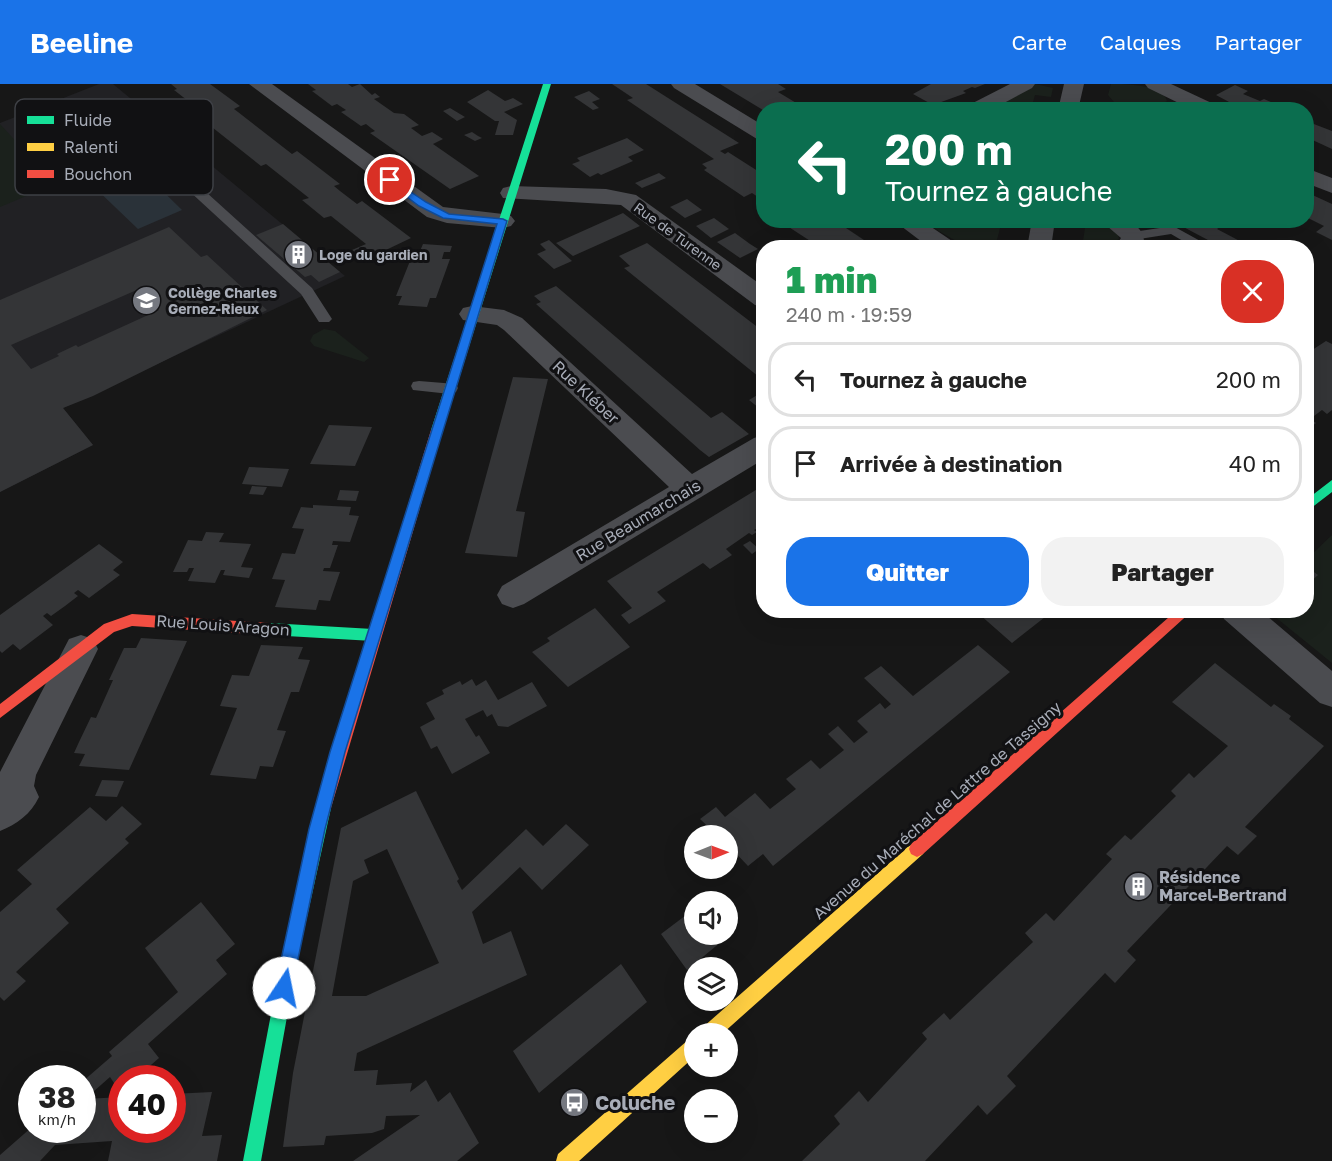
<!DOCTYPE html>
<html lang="fr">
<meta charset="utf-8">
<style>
:root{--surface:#fff;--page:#f2f2f2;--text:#222;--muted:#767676;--line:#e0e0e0;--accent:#1a73e8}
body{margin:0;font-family:"Golos Text",sans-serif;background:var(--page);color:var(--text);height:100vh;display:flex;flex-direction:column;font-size:22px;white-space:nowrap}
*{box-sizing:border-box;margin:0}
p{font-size:20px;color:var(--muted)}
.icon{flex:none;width:33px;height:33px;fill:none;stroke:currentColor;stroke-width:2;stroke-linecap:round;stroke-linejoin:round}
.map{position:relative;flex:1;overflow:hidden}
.panel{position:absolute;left:756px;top:156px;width:558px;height:378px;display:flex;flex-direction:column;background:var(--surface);border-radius:24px;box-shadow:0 6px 24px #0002}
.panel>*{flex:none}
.guide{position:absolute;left:756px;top:18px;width:558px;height:126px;border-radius:24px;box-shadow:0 6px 24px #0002;background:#0b6e4f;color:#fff;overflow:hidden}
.needle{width:39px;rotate:89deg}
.buttons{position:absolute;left:684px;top:741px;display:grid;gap:12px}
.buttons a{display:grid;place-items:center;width:54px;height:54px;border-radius:50%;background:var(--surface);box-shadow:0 6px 24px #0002;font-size:30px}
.speed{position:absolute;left:18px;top:981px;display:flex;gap:12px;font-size:30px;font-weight:700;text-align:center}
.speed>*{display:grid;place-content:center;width:78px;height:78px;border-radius:50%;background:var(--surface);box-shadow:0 6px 24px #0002;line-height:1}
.speed small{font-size:15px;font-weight:400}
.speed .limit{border:9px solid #d22;background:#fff;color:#111}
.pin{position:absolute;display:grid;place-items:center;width:51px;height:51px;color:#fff;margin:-26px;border:3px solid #fff;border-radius:50%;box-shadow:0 2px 6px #0007}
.me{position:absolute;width:66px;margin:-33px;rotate:11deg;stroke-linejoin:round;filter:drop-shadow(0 0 4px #0008)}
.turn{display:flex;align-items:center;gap:21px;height:126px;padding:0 30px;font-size:27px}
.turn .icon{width:78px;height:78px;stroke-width:2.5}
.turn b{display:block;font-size:42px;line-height:51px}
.round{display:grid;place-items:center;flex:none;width:63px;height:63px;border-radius:24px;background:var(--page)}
.headline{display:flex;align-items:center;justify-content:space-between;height:102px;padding:0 30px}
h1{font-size:36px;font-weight:800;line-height:45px;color:#1e9e55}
.primary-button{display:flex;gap:12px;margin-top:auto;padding:12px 30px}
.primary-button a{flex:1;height:69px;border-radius:24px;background:var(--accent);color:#fff;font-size:24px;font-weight:800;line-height:69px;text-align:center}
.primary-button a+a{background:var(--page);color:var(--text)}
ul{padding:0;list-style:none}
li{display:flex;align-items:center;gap:18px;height:75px;margin:0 12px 9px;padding:0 18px;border:3px solid var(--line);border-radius:24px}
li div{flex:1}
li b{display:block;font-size:22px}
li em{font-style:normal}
header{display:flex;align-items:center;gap:36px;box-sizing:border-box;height:84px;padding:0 30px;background:var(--accent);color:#fff}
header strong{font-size:28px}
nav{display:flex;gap:33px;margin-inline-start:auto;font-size:21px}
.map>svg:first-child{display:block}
.built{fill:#212124}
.green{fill:#1b211c}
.water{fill:#2a3239}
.building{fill:#343537;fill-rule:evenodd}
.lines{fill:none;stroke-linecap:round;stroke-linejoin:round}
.lane{fill:#4b4c50;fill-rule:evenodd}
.street{fill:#4b4c50;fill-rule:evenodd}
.fast{fill:#16e098;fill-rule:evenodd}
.slow{fill:#ffcf43;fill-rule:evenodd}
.jam{fill:#f24e42;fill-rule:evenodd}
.route{fill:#1a73e8;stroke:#114b97;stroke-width:1.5}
.labels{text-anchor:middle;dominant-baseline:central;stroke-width:6;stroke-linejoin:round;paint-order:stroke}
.far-street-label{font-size:14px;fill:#a8adb8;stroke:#111113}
.far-poi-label{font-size:14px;font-weight:bold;fill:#a8adb8;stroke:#111113;text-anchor:start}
.street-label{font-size:16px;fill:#a8adb8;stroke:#111113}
.poi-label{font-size:16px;font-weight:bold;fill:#a8adb8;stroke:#111113;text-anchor:start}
.near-poi-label{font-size:20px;font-weight:bold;fill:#a8adb8;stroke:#111113;text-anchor:start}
.key{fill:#111113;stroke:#3e4045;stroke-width:1.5}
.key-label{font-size:16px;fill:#a8adb8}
</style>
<header>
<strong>Beeline</strong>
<nav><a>Carte</a><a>Calques</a><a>Partager</a></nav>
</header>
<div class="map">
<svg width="1332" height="1077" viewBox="0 0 1332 1077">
<rect width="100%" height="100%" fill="#171717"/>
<path class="built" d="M99 0H113L345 192 63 324 93 361 0 408V39Z"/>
<path class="green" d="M1035 0 1053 4 1051 13 1035 11 1031 25 981 26Z
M1111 0C1125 0 1163 0 1167 17L1154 25H1120L1108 11Z
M0 40 55 100 0 123Z
M933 137 1002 136V137L995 163H966L934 144Z
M1086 137H1098L1118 149 1119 155 1107 163 1082 164Z
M324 245 335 247 369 274 364 278 314 262 310 257 313 251Z
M1332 451V579L1274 532 1272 527 1306 526 1307 475Z"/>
<path class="water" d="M137 82 182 126 138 145 91 100Z"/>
<path class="building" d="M171 0H210L240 22 234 25 238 28 292 70 297 67 340 100 334 102 340 107 357 120 362 117 411 154 365 176 352 166 366 160 331 132 324 134 302 116 309 114 266 80 261 82 203 36 210 34 174 6 177 5Z
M308 0H348L352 3 360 0 372 11 375 9 380 13 374 15 394 29 404 30 419 41 411 44 422 52 432 48 443 55 433 60 479 92 450 105 370 49 375 47 371 44 366 40 361 42 341 28 346 26 337 20 332 22 312 7 316 6Z
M612 0H646L739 59 720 67 725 70 728 68 764 91V117L752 109 744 113 704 86 707 84 702 80 714 75 627 16 633 14Z
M720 0H778L786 5 778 8 808 26H763Z
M931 0H985L975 4 972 3 963 7 966 9 933 21 913 10Z
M1235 1 1248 7 1243 10 1260 17 1264 15 1289 26H1244L1216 11Z
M488 6 505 17 513 14 523 20 504 28 517 36 513 51H495L499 37H495L467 18Z
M589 7 600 15 592 18 599 24 593 26 574 13Z
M450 24 465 33 457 37 443 27Z
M1306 37 1332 47V65L1306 53Z
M472 48 478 52 482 54 475 57 464 51Z
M627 54 644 66 628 73 633 77 601 91 598 89 590 93 572 80 580 77 577 74Z
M659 89 666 94 642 104 635 99Z
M1306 108 1332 120V156L1316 148 1324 142 1306 133Z
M687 115 702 126 685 134 670 123Z
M623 129 640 142 573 172 556 159Z
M714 134 729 145 711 154 696 142Z
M778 136H834L876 164H821Z
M1177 136H1215L1223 141 1217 145 1253 164H1223L1174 138Z
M283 140 340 188 319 198 311 191 305 193 256 151Z
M169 143 201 173 207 171 267 226 93 312 63 324 93 361 0 408V216ZM139 205 159 226 78 263 76 261 57 270 59 272 31 285 11 261Z
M735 149 750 160 758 165 740 174 717 158Z
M549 156 572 177 554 185 537 170 546 166 540 160Z
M647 159 764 248V297L624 184 630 182 619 172Z
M423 160 452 162 450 168H444L442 175H450L436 214H430L427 223 398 221 402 212H396L414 167H420Z
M556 202 711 334 722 328 749 350 709 373 700 366 536 220 541 218 534 212Z
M1326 257 1332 260V326L1327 330 1322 326 1310 335 1316 339 1306 347V270Z
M513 293 548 295 516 427 525 428 517 473 465 469Z
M759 310 764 314V328L749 316Z
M329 341 372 343 355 382 310 380Z
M249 383 289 385 282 403 242 400Z
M764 401V441L754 446 757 448 752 451 749 449 726 465 732 471 710 485 703 479 657 508 666 517 629 540 621 531 632 524 607 497Z
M252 402 267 403 263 411 249 410Z
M340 406 359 407 356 417 337 416Z
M313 421 351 423 349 431 359 432 350 458 333 457 332 461H338L330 484H324L323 487 340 488 330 517 319 516 316 526 275 523 285 496 272 495 282 469 295 470 304 445 292 444 301 423 313 424Z
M206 448 224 449 219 458 251 460 241 483 253 484 249 494 223 491 225 486H221L215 499 188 497 194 484H189L187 488H173L188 456 202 457Z
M750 457 759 465 752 470 743 461Z
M99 460 123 478 113 486 120 491 89 514 78 506 74 509 78 512 65 522 51 532 47 529 43 532 53 541 20 566 13 560 2 569 0 567V531Z
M1306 482 1318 491 1306 502Z
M595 524 630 563 568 603 532 568 550 557 547 554Z
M984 526H1054L1012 559 979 530Z
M141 554 187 557 129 686 79 682 85 670 74 669 79 658 91 633 96 634 113 596H109L124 564H136Z
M261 561 303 563 298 575 310 576 299 608H291L277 646 286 647 273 683 260 682 256 695 210 691 237 624 220 622 232 591 249 592Z
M978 561 1010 588 773 782 763 770 748 782 728 761V752H718L700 735 716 723 725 733 755 709 770 725 796 705 786 695 811 676 820 685 844 666 828 650 838 642 854 659 868 648 857 637 880 619 885 625 891 620 864 594 881 582 913 612Z
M1215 579 1271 623 1274 620 1291 632 1289 635 1324 662 1245 743 1257 752 1238 771 1227 762 1127 867 1136 876 1115 899 1105 889 1007 992 1016 1002 987 1031 978 1021 925 1077H802L840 1040 834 1032 859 1007 868 1018 927 955 922 949 944 929 950 936 1033 858 1025 849 1046 829 1054 837 1112 775 1106 770 1125 751 1131 756 1176 712 1171 707 1189 689 1194 694 1228 662 1172 618Z
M472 595 476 602 486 596 498 616 532 598 547 622 508 643 498 642 492 630 487 633 483 626 465 635 476 653 479 651 490 669 452 690 437 662 431 665 420 643 435 635 426 619 444 610 442 606 460 597 462 601Z
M102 696 124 697 117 713 95 712Z
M416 707 459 795 457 797 462 806 526 745 543 762 566 740 589 761 542 806 520 783 472 828 483 860 511 847 527 891 357 969 354 987 378 986 376 1001 412 999 410 1008 426 996 438 1018 450 1008 479 1059 457 1077H353L420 1031 386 1032 384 1045 372 1049 326 1052 324 1061 283 1063 293 989 341 744ZM387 765 439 879 366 912H332L353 797 369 789 364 776Z
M122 722 142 740 125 755 129 759 56 825 69 839 16 888 26 897 4 917 0 913V828L32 800 17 786 90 723 106 737Z
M201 818 235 860 216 876 227 890 148 960 159 974 136 994H122L120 1008 110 993 85 1015 122 1013V1046H172V1010L212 1008 202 1052 222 1051 217 1077H108L112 1057 55 1061 40 1077H0V1071L32 1043V1046H82V998L112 972 109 968 178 908 145 864Z
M694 825V850H725L727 853 687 886 661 850Z
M621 880 647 918 539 1009 513 967Z"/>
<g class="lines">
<path class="lane" d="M129 41 133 42 312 204 332 235 329 238H319L301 210 125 48 123 45 125 42Z
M1173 142 1213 164H1195L1171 150 1133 156 1126 152 1133 148Z
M419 297 456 300 458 304 456 308 450 310 413 306 411 302 413 298Z"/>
<path class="street" d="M249 0H272L443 123 503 130 511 132 515 137 511 142 503 144 447 139 427 133Z
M671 0H695L764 42V57L757 55 674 4Z
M1010 0H1035L1032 4 991 26H964L967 22Z
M1064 0H1084L1078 26H1058Z
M1145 0H1171L1218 22 1221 26H1193L1148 4Z
M1306 84 1332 94V109L1306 99Z
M511 102 606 105 636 111 764 203V223L755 221 621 121 503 114 500 109 503 104Z
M893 136H921L955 159 959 164H930Z
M1032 136H1055L1051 164H1027Z
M1100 136C1108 136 1116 135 1124 136 1136 138 1149 152 1142 164H1114L1121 154Z
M472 222 504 226 522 234 692 390 754 354 764 351V375L524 520 513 524 502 520 497 511 502 502 669 403 504 246 497 241 463 236 459 230 463 224Z
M1220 526H1260L1332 587V623L1320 619 1224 535Z
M81 551 93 555 98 565 36 691 34 702 39 713C31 730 17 740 0 747V688L69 555Z"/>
<path class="fast" d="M543 0H551L443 346 437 350 433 349 431 346Z
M1332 396V408L1306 428V416Z
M269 539 373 545 378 547 380 551 378 555 373 557 269 551 264 549 262 545 264 541Z
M323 717 328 719 331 724 296 883 261 1077H243L280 883 315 724 318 719Z"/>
<path class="slow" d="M917 757 923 760 925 765 923 770 722 950H699L702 944 911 760Z
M694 953V973L579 1077H556L558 1070 688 956Z"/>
<path class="jam" d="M437 342 443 346 331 724 328 729 323 731 318 729 315 724 431 346Z
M1177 526H1193L923 770 917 773 911 770 909 765 911 760Z
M132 530 269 539 274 541 276 545 274 549 269 551 132 542 114 548 0 634V620L104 540Z"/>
</g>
<path class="route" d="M390 94 426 118 449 130 503 135 507 137 345 668 325 745 292 904 290 910 284 913 278 910 275 904 309 745 330 668 497 140 443 134 419 122 387 98 385 96Z"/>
<defs>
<symbol id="building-disc" viewBox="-11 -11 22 22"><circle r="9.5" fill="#757880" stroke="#111113"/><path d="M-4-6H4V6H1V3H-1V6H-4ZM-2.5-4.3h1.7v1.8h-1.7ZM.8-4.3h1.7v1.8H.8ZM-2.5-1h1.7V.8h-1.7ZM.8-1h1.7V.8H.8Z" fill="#fff"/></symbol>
<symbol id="school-disc" viewBox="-11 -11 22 22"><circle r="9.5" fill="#757880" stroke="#111113"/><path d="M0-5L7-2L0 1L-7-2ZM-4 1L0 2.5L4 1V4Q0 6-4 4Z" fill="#fff"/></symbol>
<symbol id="bus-disc" viewBox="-11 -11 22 22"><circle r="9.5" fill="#757880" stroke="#111113"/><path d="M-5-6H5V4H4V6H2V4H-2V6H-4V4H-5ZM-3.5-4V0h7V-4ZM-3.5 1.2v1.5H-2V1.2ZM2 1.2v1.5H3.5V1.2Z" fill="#fff"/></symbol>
</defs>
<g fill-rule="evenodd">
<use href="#building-disc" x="282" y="154" width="33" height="33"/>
<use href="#school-disc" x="130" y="200" width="33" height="33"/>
<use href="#building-disc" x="1122" y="786" width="33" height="33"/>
<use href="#bus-disc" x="558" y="1002" width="33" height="33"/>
</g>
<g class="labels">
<g class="far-street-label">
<text transform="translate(678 152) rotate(36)">Rue de Turenne</text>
</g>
<g class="far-poi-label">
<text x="319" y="170">Loge du gardien</text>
<text x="168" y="208">Collège Charles<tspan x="168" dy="16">Gernez-Rieux</tspan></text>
</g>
<g class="street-label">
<text transform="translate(586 308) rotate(43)">Rue Kléber</text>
<text transform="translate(638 436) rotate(-31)">Rue Beaumarchais</text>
<text transform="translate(223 541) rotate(4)">Rue Louis Aragon</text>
<text transform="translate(937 726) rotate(-41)">Avenue du Maréchal de Lattre de Tassigny</text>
</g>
<g class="poi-label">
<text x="1159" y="793">Résidence<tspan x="1159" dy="18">Marcel-Bertrand</tspan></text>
</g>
<g class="near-poi-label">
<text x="595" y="1018">Coluche</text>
</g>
</g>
<rect x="15" y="15" width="198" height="96" rx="9" class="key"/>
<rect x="27" y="32" width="27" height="8" fill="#16e098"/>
<rect x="27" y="59" width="27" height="8" fill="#ffcf43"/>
<rect x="27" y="86" width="27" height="8" fill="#f24e42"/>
<g class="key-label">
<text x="64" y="42">Fluide</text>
<text x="64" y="69">Ralenti</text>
<text x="64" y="96">Bouchon</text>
</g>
</svg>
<div class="buttons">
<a><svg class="needle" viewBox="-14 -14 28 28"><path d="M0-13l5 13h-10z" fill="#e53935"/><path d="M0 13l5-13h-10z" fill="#767676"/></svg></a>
<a><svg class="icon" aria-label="sound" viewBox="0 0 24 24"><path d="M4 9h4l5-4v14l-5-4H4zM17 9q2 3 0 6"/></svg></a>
<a><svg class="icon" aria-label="layers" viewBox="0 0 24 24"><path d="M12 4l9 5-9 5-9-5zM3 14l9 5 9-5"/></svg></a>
<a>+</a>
<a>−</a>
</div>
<div class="speed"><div>38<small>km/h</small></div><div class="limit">40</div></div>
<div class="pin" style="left:390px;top:96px;background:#d93025"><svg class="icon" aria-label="arrive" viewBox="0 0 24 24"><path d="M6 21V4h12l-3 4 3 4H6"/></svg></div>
<svg class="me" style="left:284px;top:904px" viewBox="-20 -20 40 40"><circle r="19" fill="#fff"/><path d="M0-13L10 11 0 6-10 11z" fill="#1a73e8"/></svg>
<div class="guide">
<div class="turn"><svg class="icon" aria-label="left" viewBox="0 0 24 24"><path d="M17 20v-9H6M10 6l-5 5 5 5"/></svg><div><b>200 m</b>Tournez à gauche</div></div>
</div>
<section class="panel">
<div class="headline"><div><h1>1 min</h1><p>240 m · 19:59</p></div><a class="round" style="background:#d93025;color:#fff"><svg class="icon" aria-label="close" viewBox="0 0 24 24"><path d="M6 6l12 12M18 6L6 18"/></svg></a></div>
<ul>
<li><svg class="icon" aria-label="left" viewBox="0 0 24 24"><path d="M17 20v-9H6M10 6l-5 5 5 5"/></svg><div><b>Tournez à gauche</b></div><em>200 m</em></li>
<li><svg class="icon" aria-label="arrive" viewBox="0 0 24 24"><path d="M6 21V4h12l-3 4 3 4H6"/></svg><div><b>Arrivée à destination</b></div><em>40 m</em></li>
</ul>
<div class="primary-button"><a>Quitter</a><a>Partager</a></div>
</section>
</div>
